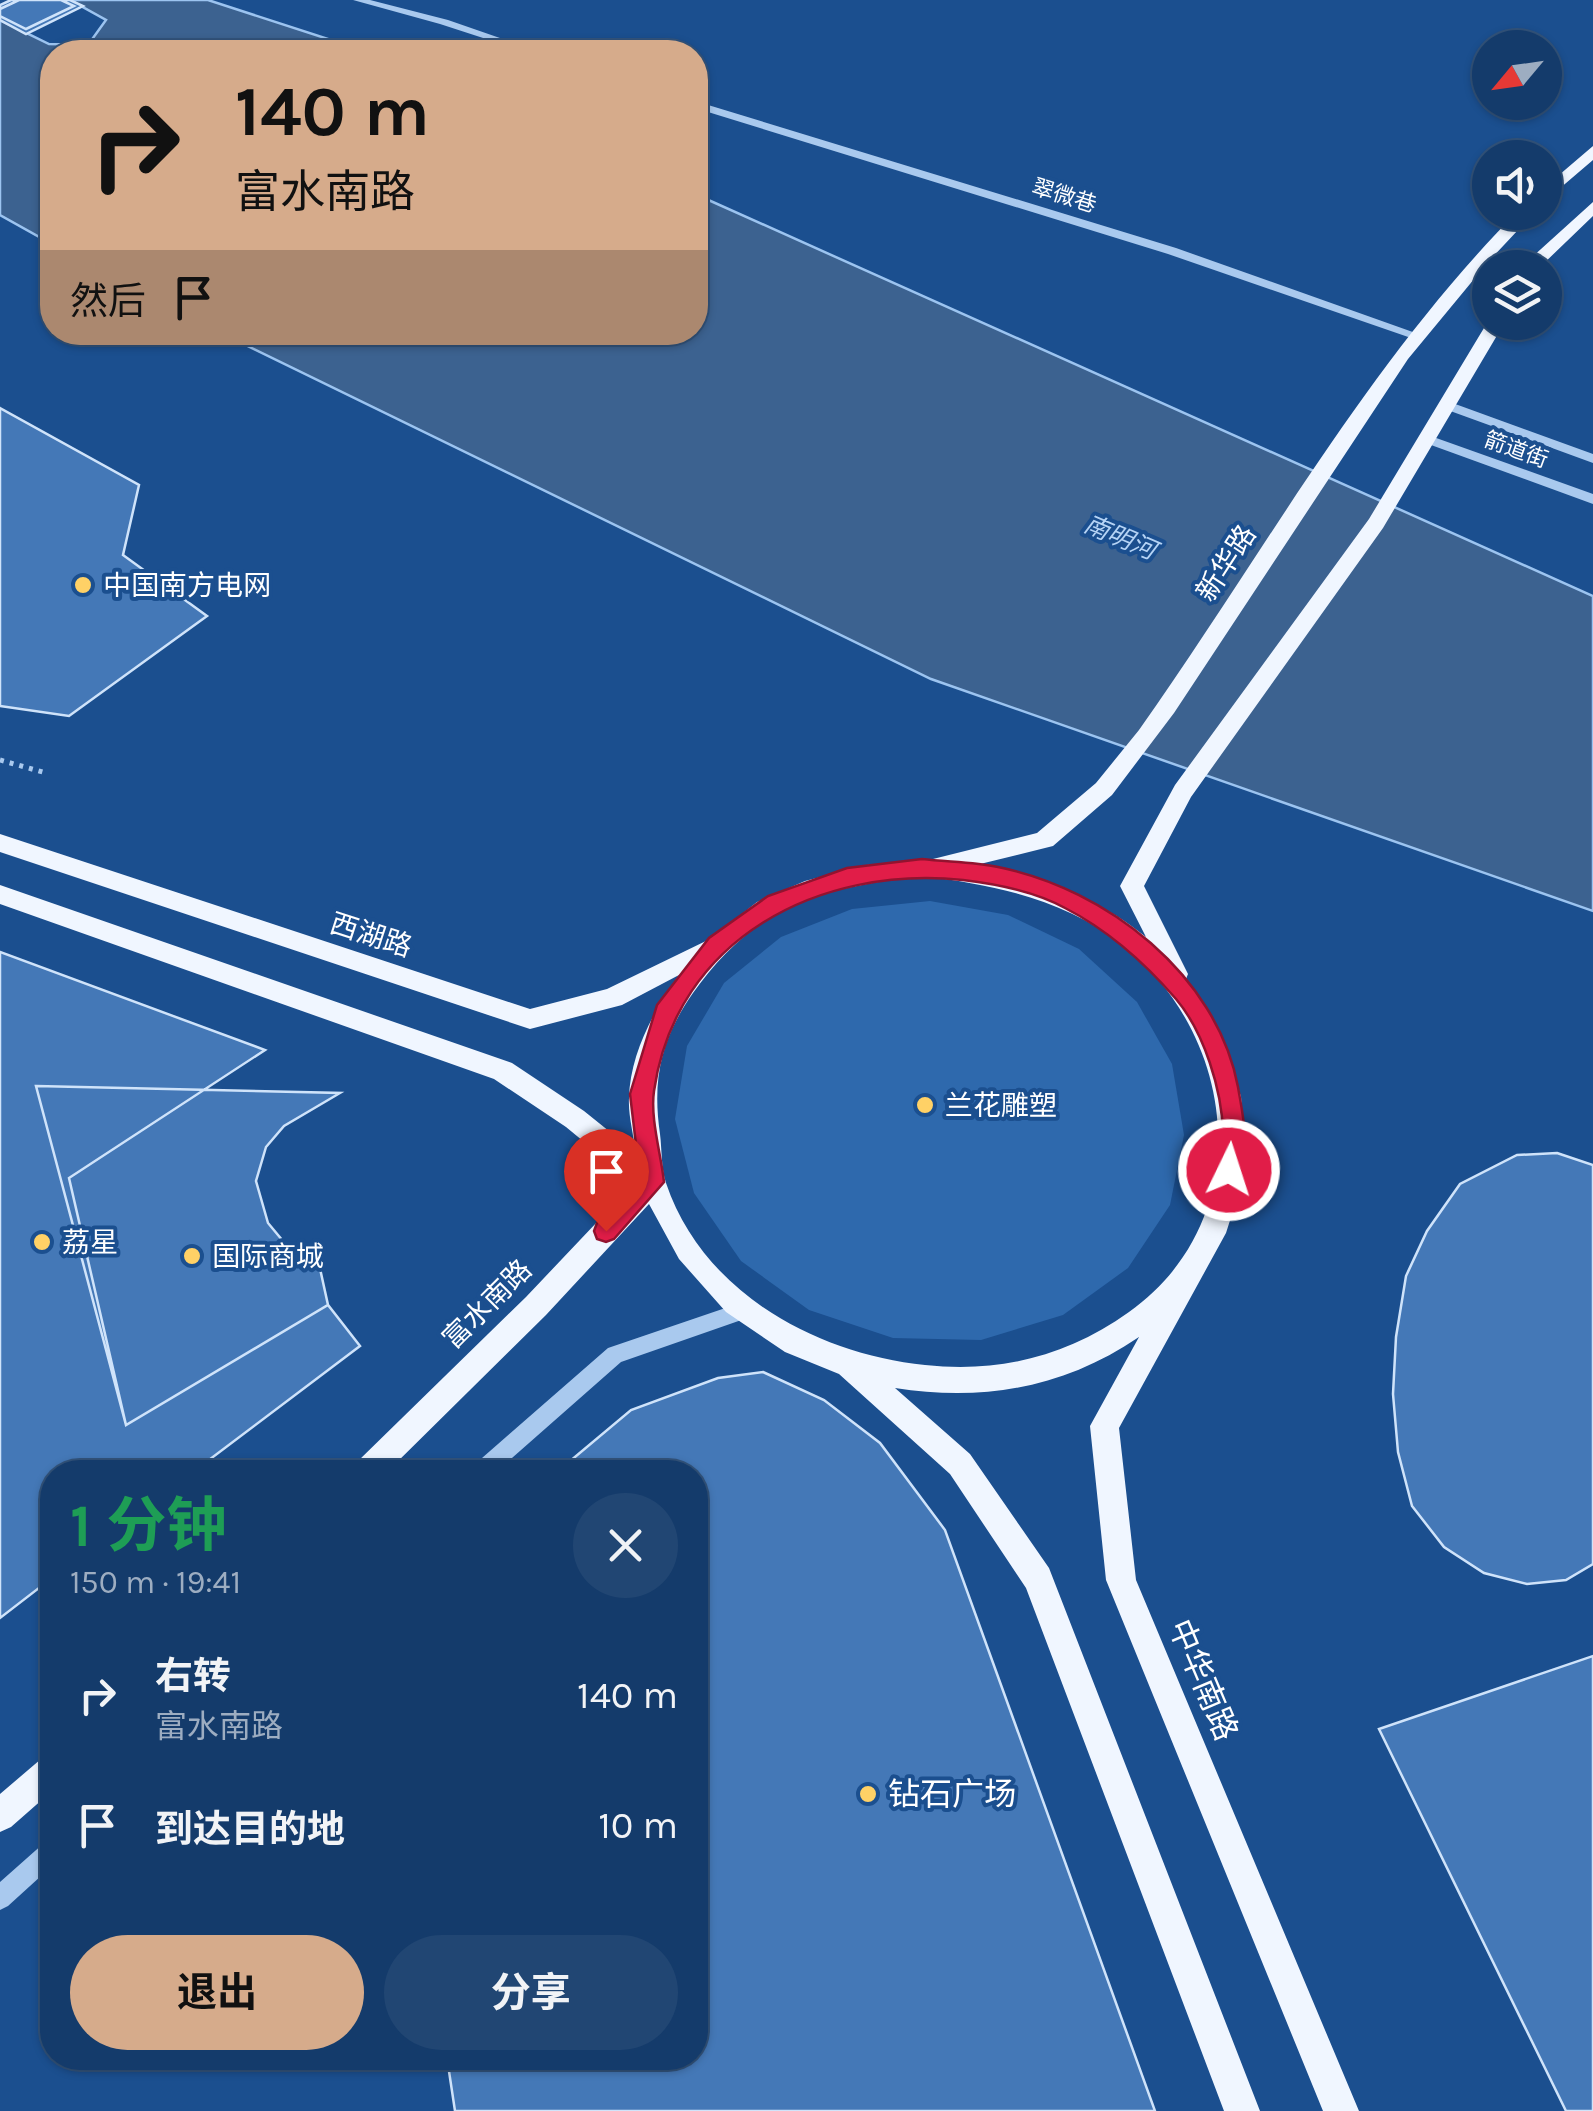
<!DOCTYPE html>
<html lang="zh">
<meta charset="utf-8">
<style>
:root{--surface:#143b6b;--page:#214673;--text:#f1f3f6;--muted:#9dadc1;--line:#33557e;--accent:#d6ab8b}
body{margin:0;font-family:Karla,"Noto Sans SC",sans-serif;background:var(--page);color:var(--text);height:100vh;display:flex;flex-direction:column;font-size:38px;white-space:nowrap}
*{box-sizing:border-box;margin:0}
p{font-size:32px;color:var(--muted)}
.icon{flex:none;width:55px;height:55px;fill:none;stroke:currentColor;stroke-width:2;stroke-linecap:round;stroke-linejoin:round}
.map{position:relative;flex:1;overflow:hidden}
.panel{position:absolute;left:40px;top:1460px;width:668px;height:610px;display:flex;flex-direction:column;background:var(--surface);border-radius:40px;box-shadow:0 2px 8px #0004,0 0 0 2px var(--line)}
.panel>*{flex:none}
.banner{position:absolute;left:40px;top:40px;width:668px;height:305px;border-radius:40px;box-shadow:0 2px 8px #0004,0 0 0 2px var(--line);background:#d6ab8b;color:#111;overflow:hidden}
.needle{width:65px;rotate:241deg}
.tools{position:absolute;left:1472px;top:30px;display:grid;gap:20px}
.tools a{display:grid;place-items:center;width:90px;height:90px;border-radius:50%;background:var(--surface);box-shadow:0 2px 8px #0004,0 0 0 2px var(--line);font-size:50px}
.pin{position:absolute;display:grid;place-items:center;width:85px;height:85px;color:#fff;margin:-102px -42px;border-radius:50% 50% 50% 0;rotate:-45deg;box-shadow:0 0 10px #0007}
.pin .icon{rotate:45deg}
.me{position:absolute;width:110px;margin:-55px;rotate:4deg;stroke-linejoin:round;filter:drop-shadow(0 0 8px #0008)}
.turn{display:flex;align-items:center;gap:35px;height:210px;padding:0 30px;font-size:45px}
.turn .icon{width:130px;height:130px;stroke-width:2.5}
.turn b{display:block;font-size:70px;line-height:85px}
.then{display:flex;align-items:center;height:95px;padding:0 30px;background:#0003;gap:20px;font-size:38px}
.round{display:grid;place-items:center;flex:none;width:105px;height:105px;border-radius:52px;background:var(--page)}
.head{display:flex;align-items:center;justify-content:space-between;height:170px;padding:0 30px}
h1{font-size:60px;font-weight:700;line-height:75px;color:#1e9e55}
.cta{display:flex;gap:20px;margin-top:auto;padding:20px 30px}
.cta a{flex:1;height:115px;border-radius:60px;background:var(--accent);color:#111;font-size:40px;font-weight:700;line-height:115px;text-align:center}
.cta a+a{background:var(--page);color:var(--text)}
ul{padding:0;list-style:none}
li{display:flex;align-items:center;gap:30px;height:130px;padding:0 30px}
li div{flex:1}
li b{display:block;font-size:38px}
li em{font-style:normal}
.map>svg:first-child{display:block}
.green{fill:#2e69ad}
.water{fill:#3c6290;stroke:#9cc4f0;stroke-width:2.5}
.building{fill:#4478b7;stroke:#cfe3fa;stroke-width:2.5}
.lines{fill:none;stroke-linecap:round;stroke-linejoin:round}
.path{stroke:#a9c9ee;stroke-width:5;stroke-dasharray:4 6;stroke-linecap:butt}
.minor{fill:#a9c9ee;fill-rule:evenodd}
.major{fill:#f0f6ff;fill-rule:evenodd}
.route{fill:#e11d48;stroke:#92132f;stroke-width:2.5}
.poi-dot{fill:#ffd166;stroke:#1b4f8f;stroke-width:4}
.labels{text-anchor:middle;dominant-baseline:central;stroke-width:8;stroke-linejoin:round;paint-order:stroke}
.far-street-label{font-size:22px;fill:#fff;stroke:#1b4f8f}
.far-water-label{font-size:25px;font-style:italic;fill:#b5d3f5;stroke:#1b4f8f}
.street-label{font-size:28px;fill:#fff;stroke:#1b4f8f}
.poi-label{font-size:28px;fill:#fff;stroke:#1b4f8f;text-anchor:start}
.near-street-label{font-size:32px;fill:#fff;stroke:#1b4f8f}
.near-poi-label{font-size:32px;fill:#fff;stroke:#1b4f8f;text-anchor:start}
</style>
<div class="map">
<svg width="1593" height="2111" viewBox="0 0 1593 2111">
<rect width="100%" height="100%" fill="#1b4f8f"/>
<path class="green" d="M930 901 1008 915 1079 949 1137 1002 1172 1064 1184 1135 1170 1205 1128 1268 1063 1315 981 1340 893 1338 809 1310 741 1261 694 1193 675 1119 687 1046 724 983 781 937 852 909Z"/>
<path class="water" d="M70 0H208L368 52H52V244L0 215V20L49 44 88 45 106 20Z
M695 194 1593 596V911L931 679 221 333 695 332Z"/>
<path class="building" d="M11 0H70L83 6 26 34 0 20V5Z
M19 0H61L74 6 26 29 0 16V9Z
M0 408 139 485 123 555 207 616 69 716 0 706Z
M0 952 265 1050 69 1178 126 1425 328 1305 360 1346 193 1472H52V1578L0 1618Z
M36 1086 340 1093 284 1126 266 1147 256 1181 268 1223 288 1247 319 1264 328 1305 126 1425Z
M1557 1153 1593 1165V1564L1566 1580 1527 1584 1484 1573 1444 1547 1412 1506 1398 1452 1393 1394 1396 1337 1406 1276 1427 1231 1460 1184 1517 1155Z
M763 1372 824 1400 880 1443 945 1530 1155 2111H455L447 2058H695V1472H557L631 1410 718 1378Z
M1593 1656V2111H1566L1379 1729Z"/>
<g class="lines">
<path class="path" d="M0 760 46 773"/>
<path class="minor" d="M353 0H370L448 20 540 52H526L440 24Z
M695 101 1176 248 1424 336 1414 339 1168 254 695 108Z
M1447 401 1593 454V463L1442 408V402Z
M1425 434 1593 494V504L1420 441 1418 438Z
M743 1302 750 1305 753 1311 750 1317 621 1362 496 1472H471L474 1465 608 1348Z
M52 1840V1866L8 1906 0 1910V1882L44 1843Z"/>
<path class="major" d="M1593 146V160L1545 201V187Z
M1593 202V216L1539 268H1520Z
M1517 212H1535L1489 261 1408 359 1174 713 1112 795 1053 846 976 865C1036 876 1098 897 1146 937L1120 886 1175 785 1369 519 1490 318V322H1505L1383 528 1191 797 1144 886 1188 974 1186 979 1204 1003 1228 1052 1241 1097 1245 1143 1240 1189 1226 1233 1119 1428 1136 1580 1359 2111H1323L1106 1580 1090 1426 1139 1337C1064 1388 983 1402 895 1388L970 1454 1049 1568 1260 2111H1224L1026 1588 950 1474 839 1374 785 1352 726 1312 679 1259 649 1204 546 1315 387 1472H353L357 1462 526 1297 634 1183 566 1127 494 1079 0 904V885L512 1063 584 1111 635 1152C634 1134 628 1116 629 1098 630 1054 654 1010 679 975L622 1005 530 1029 0 852V834L530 1009 607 989 710 939 757 902 805 881 867 865 933 859 1037 833 1096 783 1139 730C1263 555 1365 366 1517 212ZM922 876C995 885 1065 899 1124 946 1240 1040 1257 1221 1129 1312 1067 1356 1001 1373 925 1365 817 1354 703 1293 666 1183 661 1167 662 1150 660 1134 652 1079 661 1039 693 993 717 959 748 928 785 909 828 888 875 882 922 876Z
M52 1754V1791L11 1827 0 1832V1794L41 1759Z"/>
</g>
<path class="route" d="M922 859C947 862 974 862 998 867 1107 889 1217 975 1238 1087 1243 1117 1251 1148 1238 1177L1229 1180 1221 1177C1214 1163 1223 1148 1223 1133 1222 1090 1204 1032 1176 999 1144 962 1108 930 1065 908 1034 891 997 884 963 880 820 865 676 938 654 1091 650 1118 661 1154 664 1182L614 1239 606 1242 597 1239 594 1231 597 1223 640 1178 630 1094 657 1005 709 938 768 896 847 868Z"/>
<g class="poi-dot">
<circle cx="83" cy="585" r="10"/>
<circle cx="925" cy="1105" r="10"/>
<circle cx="42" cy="1242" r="10"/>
<circle cx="192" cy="1256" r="10"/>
<circle cx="868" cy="1794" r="10"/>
</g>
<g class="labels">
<g class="far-street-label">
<text transform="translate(1064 196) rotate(17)">翠微巷</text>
<text transform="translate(1516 450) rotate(20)">箭道街</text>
</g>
<g class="far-water-label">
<text transform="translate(1120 537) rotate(23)">南明河</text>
</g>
<g class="street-label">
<text transform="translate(1226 563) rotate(-57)">新华路</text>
<text transform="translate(371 935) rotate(18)">西湖路</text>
<text transform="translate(487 1304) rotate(-45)">富水南路</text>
</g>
<g class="poi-label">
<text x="103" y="585">中国南方电网</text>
<text x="945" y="1105">兰花雕塑</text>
<text x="62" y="1242">荔星</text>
<text x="212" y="1256">国际商城</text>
</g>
<g class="near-street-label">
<text transform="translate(1203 1680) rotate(67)">中华南路</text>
</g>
<g class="near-poi-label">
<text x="888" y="1794">钻石广场</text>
</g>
</g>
</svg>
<div class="tools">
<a><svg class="needle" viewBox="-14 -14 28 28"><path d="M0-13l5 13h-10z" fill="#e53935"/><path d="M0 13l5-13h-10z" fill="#9dadc1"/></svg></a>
<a><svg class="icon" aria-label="sound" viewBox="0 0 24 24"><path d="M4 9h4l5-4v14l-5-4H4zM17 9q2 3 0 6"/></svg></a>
<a><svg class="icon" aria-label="layers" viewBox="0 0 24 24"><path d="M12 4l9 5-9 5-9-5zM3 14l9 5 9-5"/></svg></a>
</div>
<div class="pin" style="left:606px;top:1231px;background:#d93025"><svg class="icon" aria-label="arrive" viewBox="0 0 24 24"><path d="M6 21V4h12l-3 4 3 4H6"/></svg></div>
<svg class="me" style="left:1229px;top:1170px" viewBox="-20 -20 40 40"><circle r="17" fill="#e11d48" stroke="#fff" stroke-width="3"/><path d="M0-11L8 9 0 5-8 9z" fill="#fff"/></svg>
<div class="banner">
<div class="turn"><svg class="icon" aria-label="right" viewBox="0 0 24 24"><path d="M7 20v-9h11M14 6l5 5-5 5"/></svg><div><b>140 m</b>富水南路</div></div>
<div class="then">然后<svg class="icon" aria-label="arrive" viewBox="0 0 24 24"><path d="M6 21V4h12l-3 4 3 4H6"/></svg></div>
</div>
<section class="panel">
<div class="head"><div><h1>1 分钟</h1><p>150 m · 19:41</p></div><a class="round"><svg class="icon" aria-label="close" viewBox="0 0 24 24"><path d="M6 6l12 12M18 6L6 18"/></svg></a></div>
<ul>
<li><svg class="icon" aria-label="right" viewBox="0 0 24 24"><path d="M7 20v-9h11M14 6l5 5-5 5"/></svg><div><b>右转</b><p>富水南路</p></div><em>140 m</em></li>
<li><svg class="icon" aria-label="arrive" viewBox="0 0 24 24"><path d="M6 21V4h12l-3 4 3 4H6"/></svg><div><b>到达目的地</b></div><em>10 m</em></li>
</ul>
<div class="cta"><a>退出</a><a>分享</a></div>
</section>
</div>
